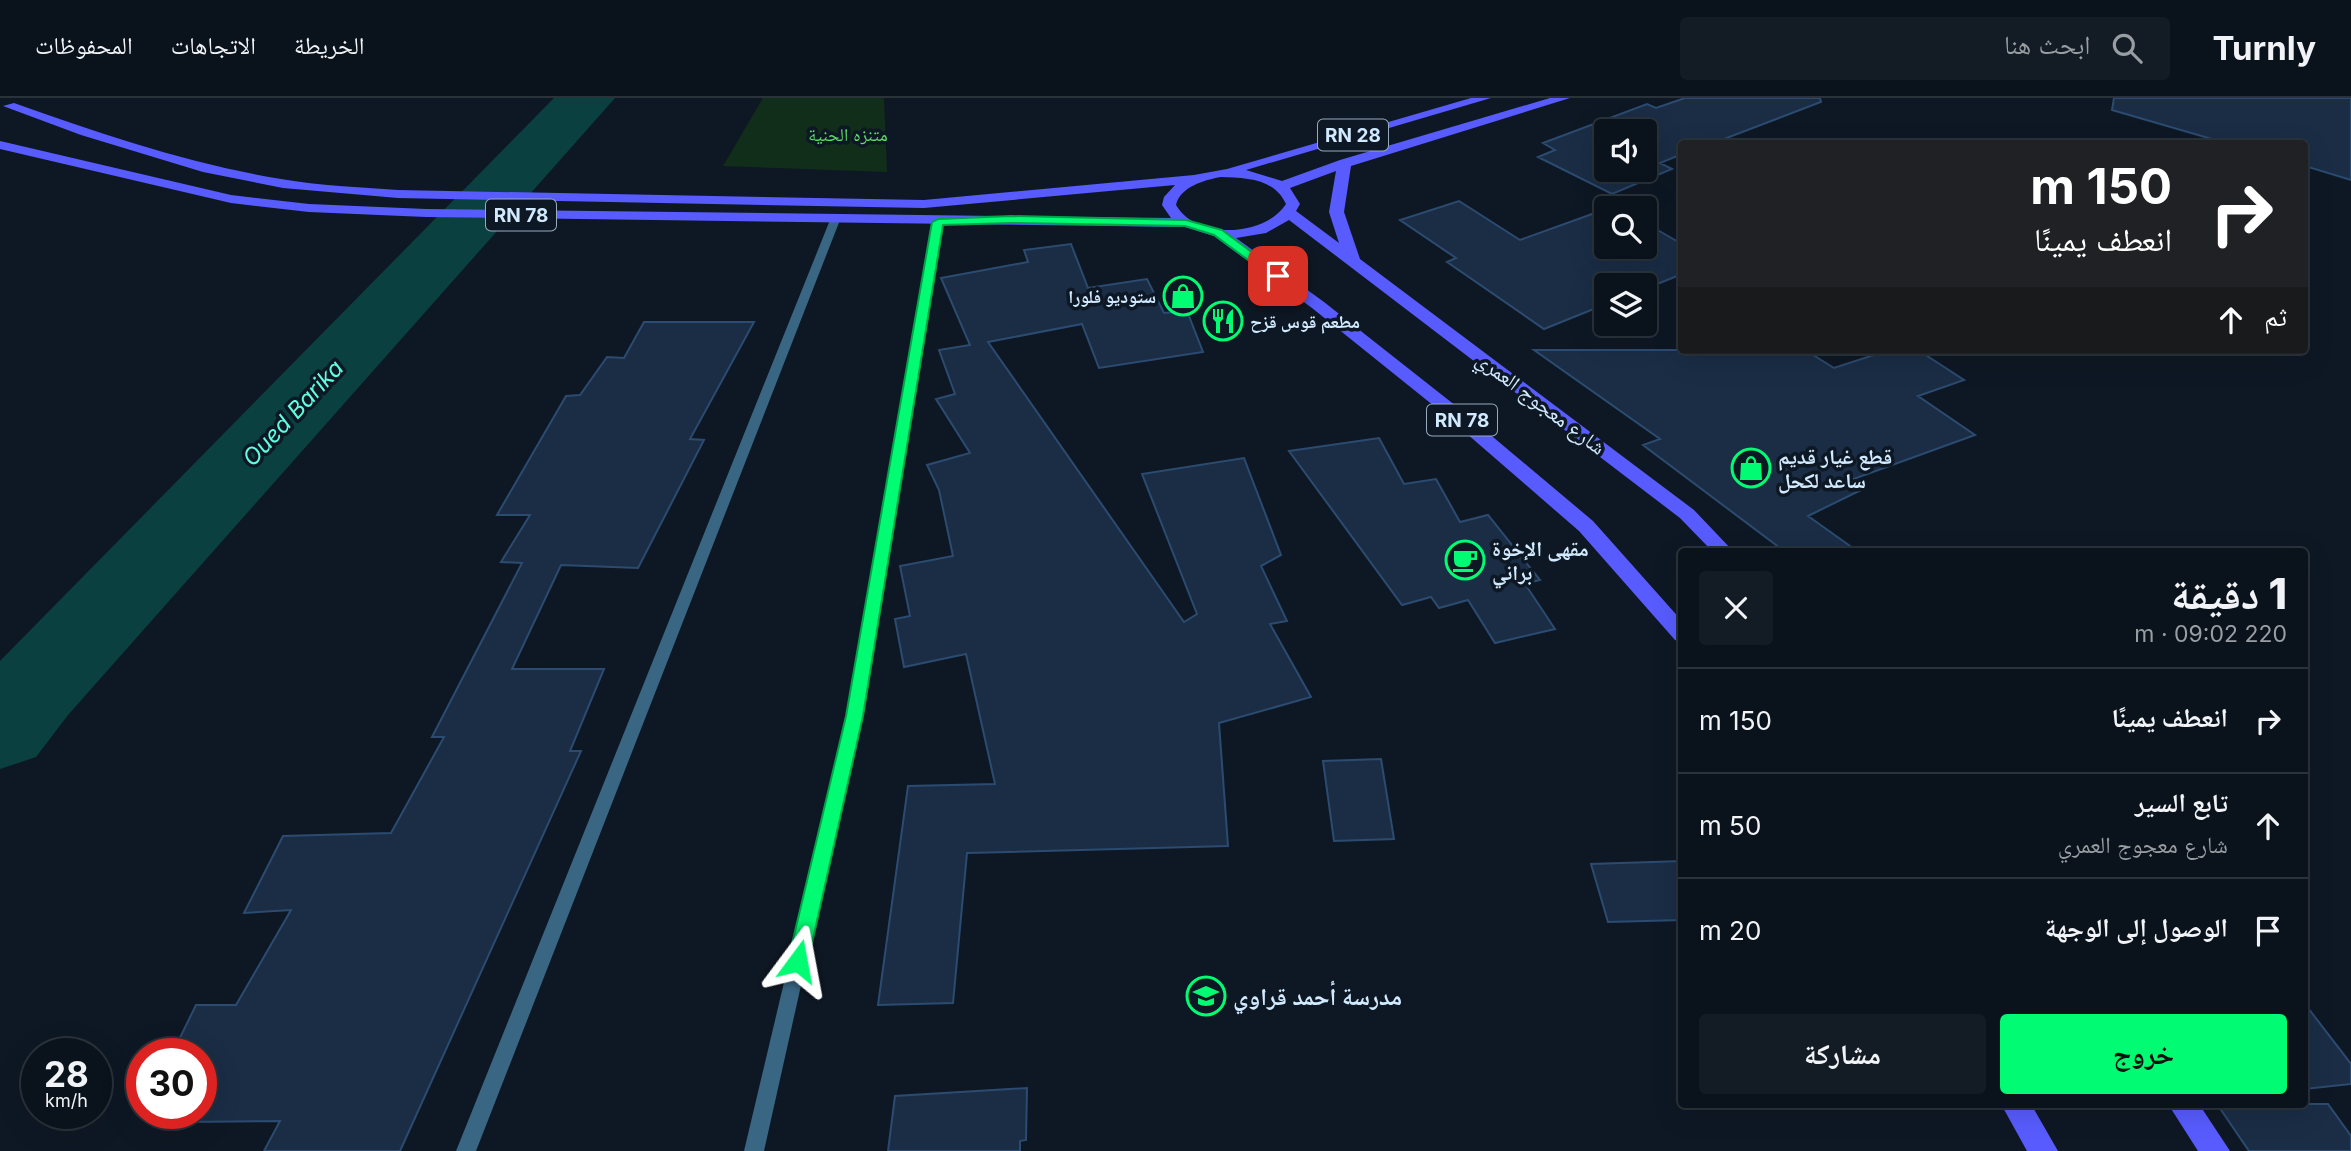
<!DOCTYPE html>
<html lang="ar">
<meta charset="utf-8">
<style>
:root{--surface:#0a121b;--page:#131b24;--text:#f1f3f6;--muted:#999ea3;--line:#2a323a;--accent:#01fb72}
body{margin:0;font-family:Inter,"Noto Naskh Arabic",sans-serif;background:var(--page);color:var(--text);direction:rtl;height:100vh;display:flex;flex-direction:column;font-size:26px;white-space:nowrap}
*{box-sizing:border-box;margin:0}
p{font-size:23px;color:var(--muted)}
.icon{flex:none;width:38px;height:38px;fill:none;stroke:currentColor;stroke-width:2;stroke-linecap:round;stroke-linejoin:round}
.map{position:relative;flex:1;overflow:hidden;direction:ltr}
.details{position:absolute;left:1678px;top:450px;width:630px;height:560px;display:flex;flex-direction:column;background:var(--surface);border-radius:7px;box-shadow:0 7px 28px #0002,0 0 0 2px var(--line);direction:rtl}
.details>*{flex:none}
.banner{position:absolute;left:1678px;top:42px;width:630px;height:214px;border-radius:7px;box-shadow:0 7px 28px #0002,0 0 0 2px var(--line);direction:rtl;background:#202124;color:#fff;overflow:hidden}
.buttons{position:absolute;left:1594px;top:21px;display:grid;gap:14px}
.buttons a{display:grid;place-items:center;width:63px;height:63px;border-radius:7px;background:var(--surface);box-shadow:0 7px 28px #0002,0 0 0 2px var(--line);font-size:35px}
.speed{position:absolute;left:21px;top:940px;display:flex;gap:14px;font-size:35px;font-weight:700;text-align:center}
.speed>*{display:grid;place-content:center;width:91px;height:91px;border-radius:50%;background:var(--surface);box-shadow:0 7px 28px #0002,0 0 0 2px var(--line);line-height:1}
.speed small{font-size:18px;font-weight:400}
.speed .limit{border:10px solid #d22;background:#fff;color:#111}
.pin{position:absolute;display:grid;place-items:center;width:60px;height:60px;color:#fff;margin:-30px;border-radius:14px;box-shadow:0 4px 10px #0006}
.me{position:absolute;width:77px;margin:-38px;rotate:13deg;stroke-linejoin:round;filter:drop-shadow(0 0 5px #0008)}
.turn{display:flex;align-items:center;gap:24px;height:147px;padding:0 21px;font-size:32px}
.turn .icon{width:91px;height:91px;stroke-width:2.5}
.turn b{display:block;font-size:49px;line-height:60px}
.then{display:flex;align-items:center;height:66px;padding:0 21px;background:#0003;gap:14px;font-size:26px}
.round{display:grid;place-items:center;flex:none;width:74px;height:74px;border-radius:7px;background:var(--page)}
.headline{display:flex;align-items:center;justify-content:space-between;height:119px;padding:0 21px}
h1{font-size:42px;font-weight:800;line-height:52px}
.action{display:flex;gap:14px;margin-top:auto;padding:14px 21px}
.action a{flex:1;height:80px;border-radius:7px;background:var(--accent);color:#111;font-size:28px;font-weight:800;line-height:80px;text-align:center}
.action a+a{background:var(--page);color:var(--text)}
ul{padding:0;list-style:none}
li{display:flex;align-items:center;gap:21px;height:105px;padding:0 21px;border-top:2px solid var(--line)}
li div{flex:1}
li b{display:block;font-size:26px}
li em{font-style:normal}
header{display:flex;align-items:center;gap:42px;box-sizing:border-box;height:98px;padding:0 35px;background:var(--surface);border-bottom:2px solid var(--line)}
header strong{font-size:33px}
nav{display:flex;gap:38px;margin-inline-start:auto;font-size:24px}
.search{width:490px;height:63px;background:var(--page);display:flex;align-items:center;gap:18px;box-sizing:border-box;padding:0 24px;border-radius:7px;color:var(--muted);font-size:26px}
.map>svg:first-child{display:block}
.green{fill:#112e1a}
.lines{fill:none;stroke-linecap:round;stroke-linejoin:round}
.river{fill:#0a4140;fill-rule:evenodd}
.building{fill:#1a2d45;stroke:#2c4b70;stroke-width:2;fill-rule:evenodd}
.street{fill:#396683;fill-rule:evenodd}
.primary{fill:#585cfe;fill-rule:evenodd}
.route{fill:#01fb72;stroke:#01a34a;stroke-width:2}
.labels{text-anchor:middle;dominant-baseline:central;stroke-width:7;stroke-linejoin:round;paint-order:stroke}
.far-park-label{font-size:18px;fill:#5ddf6a;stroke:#0e1824}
.far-poi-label{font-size:18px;font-weight:bold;fill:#d1eaff;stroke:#0e1824;text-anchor:end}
.shield{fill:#0e1824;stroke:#96abbd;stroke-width:2}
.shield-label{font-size:19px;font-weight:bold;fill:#d1eaff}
.street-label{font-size:21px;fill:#d1eaff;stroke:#0e1824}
.poi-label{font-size:21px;font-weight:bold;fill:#d1eaff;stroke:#0e1824;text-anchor:start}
.water-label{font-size:23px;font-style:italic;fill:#5ffee1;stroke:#0e1824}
.near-poi-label{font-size:24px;font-weight:bold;fill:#d1eaff;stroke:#0e1824;text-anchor:start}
</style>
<header>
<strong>Turnly</strong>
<div class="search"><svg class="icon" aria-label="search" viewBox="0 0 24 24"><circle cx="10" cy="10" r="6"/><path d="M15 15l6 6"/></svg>ابحث هنا</div>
<nav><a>الخريطة</a><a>الاتجاهات</a><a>المحفوظات</a></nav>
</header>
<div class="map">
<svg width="2351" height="1053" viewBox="0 0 2351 1053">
<rect width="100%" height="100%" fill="#0e1824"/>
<path class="green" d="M763 0H884L887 74 723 68Z"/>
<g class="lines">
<path class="river" d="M554 0H615L68 617 36 659 0 671V563Z"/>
</g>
<path class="building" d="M1685 0H1820L1821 4 1711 46H1682V56L1660 65 1672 71 1612 96 1538 59 1555 52 1543 45 1647 6 1656 10ZM1606 33H1645V72H1606Z
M2114 0H2351V82L2305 68V46H2229L2112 12Z
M1459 103 1520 142 1606 111V149H1645V125L1682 146V176L1645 191V187H1606V206L1544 231 1447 164 1456 160 1400 122Z
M1071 146 1088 190 1147 181 1164 215 1187 213 1203 254 1099 270 1082 226 988 244 1184 524 1197 516 1142 376 1244 360 1281 457 1261 468 1287 523 1270 526 1311 599 1219 625 1228 748 967 755 953 905 878 907 908 688 995 686 966 556 904 569 895 521 910 518 900 468 953 458 939 392 927 367 970 355 936 301 955 296 939 252 970 247 941 180 1028 164 1024 152Z
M644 224H754L690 341 704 342 638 470 561 467 512 571H604L570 653H581L400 1053H264L280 1023 186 1024 191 1015H201V956H172L196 907H236L291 812 244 815 283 738 391 735 444 639H432L522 465 501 464 530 417H497L566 298 580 297 607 259 624 260Z
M1534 252H1805L1834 270 1889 252H1918L1964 282 1918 298 1975 337 1848 383 1861 392 1808 418 1857 453H1784L1643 347 1660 341Z
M1379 340 1404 386 1436 381 1460 424 1488 417 1540 482 1525 486 1555 531 1495 545 1468 502 1439 510 1431 499 1402 507 1289 353Z
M1381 661 1394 741 1334 743 1323 663Z
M1682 763V822L1608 824 1591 766Z
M2305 906 2351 966V986L2305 991Z
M1027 990 1026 1042 1020 1043V1053H888L895 998Z
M2217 1006H2328L2351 1038V1053H2249Z"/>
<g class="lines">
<path class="street" d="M835 119 840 122 476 1053H456L830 122Z
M938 121 943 124 861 619 764 1053H744L847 619 933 124Z"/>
<path class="primary" d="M1471 0H1491L1246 72 1282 83 1340 62 1550 0H1570L1351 68 1344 114 1360 161 1694 412 1733 453H1712L1680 420 1289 122 1266 135 1236 140 1324 204 1456 308 1593 423 1682 523V545L1675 542 1579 433 1444 316 1312 210 1214 138 1185 129 426 119 309 114 231 105 0 51V43L231 97 309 106 426 111 1171 120 1162 107 1164 99 1175 87 924 110 398 100 283 90 203 74 81 37 3 8 14 5C101 36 189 66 281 81 320 88 359 89 398 92L924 102 1194 77 1227 71ZM1336 73 1329 114 1339 145 1296 113 1300 106 1290 90ZM1221 79C1246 80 1274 80 1286 106 1266 138 1197 143 1176 107 1180 89 1204 82 1221 79Z
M2001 1006H2031L2058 1053H2027Z
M2168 1006H2199L2230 1053H2198Z"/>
</g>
<path class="route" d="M1011 118 1186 122 1222 132 1284 178 1274 181 1214 137 1185 128 1011 125 943 127 863 618 808 863 805 869 798 872 791 869 788 863 846 618 932 124 938 121Z"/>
<defs>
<symbol id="shop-ring" viewBox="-11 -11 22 22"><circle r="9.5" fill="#0e1824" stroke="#01fb72" stroke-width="1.5"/><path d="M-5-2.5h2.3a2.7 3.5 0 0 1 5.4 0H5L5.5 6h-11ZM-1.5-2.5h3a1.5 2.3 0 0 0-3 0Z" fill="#01fb72"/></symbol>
<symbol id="restaurant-ring" viewBox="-11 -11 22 22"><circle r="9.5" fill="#0e1824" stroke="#01fb72" stroke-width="1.5"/><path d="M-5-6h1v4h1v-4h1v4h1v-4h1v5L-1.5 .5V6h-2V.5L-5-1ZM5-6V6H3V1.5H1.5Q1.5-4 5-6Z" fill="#01fb72"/></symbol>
<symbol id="cafe-ring" viewBox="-11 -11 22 22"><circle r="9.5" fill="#0e1824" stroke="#01fb72" stroke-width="1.5"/><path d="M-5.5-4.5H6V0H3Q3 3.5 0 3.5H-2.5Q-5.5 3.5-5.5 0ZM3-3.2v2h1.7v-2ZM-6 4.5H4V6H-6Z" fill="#01fb72"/></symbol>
<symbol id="school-ring" viewBox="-11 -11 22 22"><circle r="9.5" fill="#0e1824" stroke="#01fb72" stroke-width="1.5"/><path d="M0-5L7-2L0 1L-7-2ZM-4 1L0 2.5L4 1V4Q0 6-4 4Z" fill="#01fb72"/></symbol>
</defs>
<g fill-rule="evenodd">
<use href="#shop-ring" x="1161" y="176" width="44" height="44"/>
<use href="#restaurant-ring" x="1201" y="201" width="44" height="44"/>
<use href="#shop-ring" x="1729" y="348" width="44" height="44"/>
<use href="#cafe-ring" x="1443" y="440" width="44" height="44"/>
<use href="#school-ring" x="1184" y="876" width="44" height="44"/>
</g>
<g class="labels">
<g class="far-park-label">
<text x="848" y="36">متنزه الحنية</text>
</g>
<g class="far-poi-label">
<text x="1156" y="198">ستوديو فلورا</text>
<text x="1250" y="223" text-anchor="start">مطعم قوس قزح</text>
</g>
<g class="shield">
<rect x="1318" y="21.5" width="70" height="31" rx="5"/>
<rect x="486" y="101.5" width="70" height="31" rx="5"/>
<rect x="1427" y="306.5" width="70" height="31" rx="5"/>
</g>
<g class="shield-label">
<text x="1353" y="37">RN 28</text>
<text x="521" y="117">RN 78</text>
<text x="1462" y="322">RN 78</text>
</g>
<g class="street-label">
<text transform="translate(1541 305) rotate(37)">شارع معجوج العمري</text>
</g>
<g class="poi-label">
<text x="1778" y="358">قطع غيار قديم<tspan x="1778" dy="24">ساعد لكحل</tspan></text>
<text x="1492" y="450">مقهى الإخوة<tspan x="1492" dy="24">براني</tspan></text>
</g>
<g class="water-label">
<text transform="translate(293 315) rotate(-47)">Oued Barika</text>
</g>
<g class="near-poi-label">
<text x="1233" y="898">مدرسة أحمد قراوي</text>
</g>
</g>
</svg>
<div class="buttons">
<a><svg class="icon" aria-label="sound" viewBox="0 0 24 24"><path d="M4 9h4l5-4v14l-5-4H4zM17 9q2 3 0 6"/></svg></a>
<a><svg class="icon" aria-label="search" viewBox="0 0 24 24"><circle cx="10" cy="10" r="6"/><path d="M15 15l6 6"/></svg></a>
<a><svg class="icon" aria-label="layers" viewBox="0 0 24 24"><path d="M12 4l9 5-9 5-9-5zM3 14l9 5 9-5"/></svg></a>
</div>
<div class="speed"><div>28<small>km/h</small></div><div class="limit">30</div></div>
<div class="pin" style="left:1278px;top:178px;background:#d93025"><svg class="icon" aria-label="arrive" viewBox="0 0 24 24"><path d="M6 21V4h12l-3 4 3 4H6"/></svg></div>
<svg class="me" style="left:798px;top:863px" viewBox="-20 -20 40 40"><path d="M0-17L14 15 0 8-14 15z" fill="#01fb72" stroke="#fff" stroke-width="4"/></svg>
<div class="banner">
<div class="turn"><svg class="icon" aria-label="right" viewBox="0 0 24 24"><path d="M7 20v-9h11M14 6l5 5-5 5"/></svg><div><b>150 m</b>انعطف يمينًا</div></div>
<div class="then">ثم<svg class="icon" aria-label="ahead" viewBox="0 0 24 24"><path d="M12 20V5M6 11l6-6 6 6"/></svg></div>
</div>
<section class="details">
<div class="headline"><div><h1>1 دقيقة</h1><p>220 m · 09:02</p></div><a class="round"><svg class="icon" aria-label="close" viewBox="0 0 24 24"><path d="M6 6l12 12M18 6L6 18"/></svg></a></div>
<ul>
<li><svg class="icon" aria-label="right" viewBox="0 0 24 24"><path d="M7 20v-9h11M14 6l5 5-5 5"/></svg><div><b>انعطف يمينًا</b></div><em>150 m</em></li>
<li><svg class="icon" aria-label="ahead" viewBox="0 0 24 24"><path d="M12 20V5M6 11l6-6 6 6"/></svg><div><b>تابع السير</b><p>شارع معجوج العمري</p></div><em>50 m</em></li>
<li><svg class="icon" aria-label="arrive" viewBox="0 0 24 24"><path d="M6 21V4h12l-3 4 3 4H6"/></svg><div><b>الوصول إلى الوجهة</b></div><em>20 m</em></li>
</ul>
<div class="action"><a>خروج</a><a>مشاركة</a></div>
</section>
</div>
